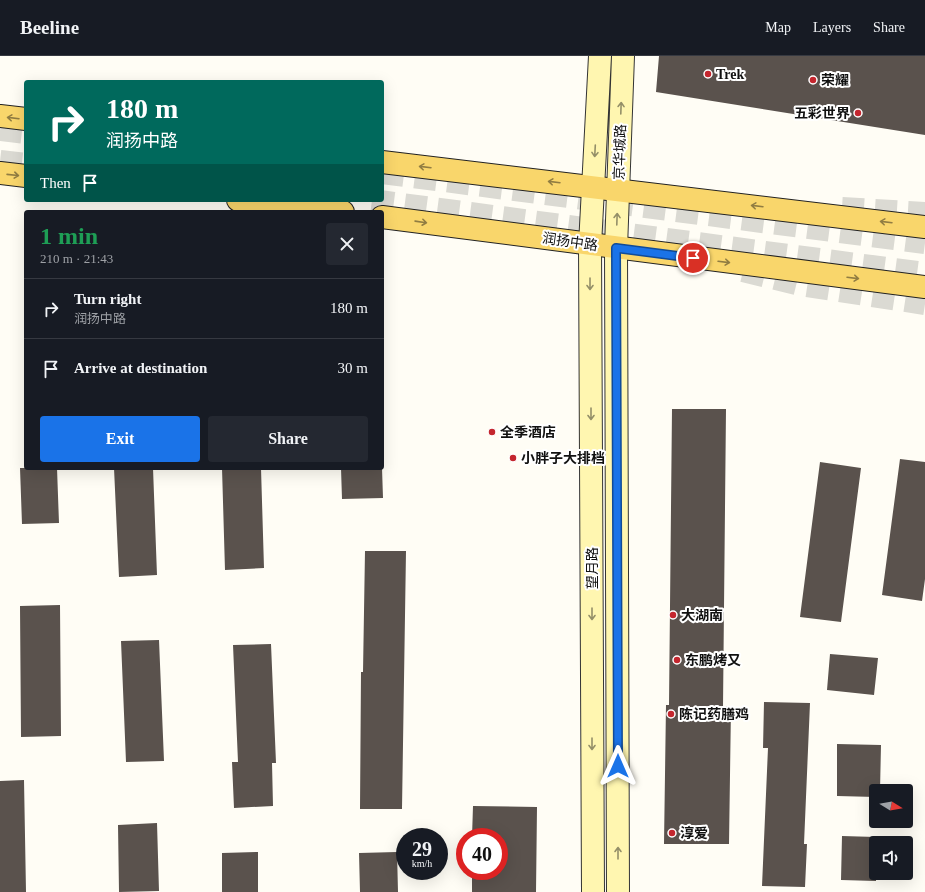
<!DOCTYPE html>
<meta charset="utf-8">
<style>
:root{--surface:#171b24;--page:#242831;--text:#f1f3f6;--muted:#9ea1a6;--line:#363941;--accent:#1a73e8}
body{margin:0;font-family:"Times New Roman","Noto Sans SC",serif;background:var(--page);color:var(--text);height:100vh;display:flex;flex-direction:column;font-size:15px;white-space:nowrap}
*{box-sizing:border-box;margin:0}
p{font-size:13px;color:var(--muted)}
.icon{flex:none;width:22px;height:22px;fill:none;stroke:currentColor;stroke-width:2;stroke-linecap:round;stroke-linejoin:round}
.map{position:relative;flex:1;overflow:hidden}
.panel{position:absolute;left:24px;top:154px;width:360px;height:260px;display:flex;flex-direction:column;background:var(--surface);border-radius:4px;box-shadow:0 4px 16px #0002}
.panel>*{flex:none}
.guide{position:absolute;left:24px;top:24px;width:360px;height:122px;border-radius:4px;box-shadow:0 4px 16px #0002;background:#00695c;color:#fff;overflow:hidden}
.needle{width:26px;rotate:101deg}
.buttons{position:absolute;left:869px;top:728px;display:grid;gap:8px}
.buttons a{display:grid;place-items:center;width:44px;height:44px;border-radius:4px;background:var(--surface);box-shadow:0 4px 16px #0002;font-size:20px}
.speed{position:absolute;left:396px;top:772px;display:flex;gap:8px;font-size:20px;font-weight:700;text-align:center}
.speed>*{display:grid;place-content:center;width:52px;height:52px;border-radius:50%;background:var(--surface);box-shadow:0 4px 16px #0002;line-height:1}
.speed small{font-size:10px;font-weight:400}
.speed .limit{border:6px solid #d22;background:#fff;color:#111}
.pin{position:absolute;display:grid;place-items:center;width:34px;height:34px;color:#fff;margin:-17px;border:2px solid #fff;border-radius:50%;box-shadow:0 1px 4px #0007}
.me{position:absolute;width:44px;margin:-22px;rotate:0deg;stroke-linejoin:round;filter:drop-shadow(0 0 3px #0008)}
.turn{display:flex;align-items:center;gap:14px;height:84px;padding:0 16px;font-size:18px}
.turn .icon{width:52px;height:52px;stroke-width:2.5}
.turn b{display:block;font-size:28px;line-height:34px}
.then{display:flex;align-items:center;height:38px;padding:0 16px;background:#0003;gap:8px;font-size:15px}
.round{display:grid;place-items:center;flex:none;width:42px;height:42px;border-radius:4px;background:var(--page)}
.headline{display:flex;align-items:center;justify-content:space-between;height:68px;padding:0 16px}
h1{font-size:24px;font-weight:600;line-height:30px;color:#1e9e55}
.button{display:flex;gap:8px;margin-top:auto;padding:8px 16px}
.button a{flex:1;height:46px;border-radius:4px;background:var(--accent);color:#fff;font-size:16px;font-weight:600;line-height:46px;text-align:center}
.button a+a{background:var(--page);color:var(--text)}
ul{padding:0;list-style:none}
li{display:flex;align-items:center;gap:12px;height:60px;padding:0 16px;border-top:1px solid var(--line)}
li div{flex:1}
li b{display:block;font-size:15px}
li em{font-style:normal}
header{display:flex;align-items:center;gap:24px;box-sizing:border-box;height:56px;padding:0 20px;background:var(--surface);border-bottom:1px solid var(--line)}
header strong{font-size:19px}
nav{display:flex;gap:22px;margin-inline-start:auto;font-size:14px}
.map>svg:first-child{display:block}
.building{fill:#5a524d}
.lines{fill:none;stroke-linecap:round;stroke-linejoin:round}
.highway-tunnel{stroke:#dbdad3;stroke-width:22;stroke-dasharray:22 11;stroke-linecap:butt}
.secondary-casing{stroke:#333;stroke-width:24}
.primary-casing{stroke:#222;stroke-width:24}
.secondary{stroke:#fff6b0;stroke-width:22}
.primary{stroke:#f9d66b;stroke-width:22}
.oneway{stroke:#948f68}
.oneway2{stroke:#917d42}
.route-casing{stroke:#114b97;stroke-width:10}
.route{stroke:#1a73e8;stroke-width:7}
.poi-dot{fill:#c4262e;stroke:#fff;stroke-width:1.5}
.labels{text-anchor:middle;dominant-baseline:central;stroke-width:4;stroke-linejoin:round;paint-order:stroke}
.poi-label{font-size:14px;font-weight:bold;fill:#111;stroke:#fff;text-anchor:start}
.street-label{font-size:14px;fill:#111;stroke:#fff}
</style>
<header>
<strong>Beeline</strong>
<nav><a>Map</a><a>Layers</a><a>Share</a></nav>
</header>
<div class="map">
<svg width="925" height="836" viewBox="0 0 925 836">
<rect width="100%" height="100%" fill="#fffdf5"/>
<path class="building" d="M659 0H925V79L656 36Z
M672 353H726L723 650H731L729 788H664L666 649H669Z
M900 403 925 406V523L922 545 882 539Z
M820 406 861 412 841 566 800 561Z
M20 412H57L59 467 22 468Z
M114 412H153L157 519 119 521Z
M222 412H261L264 512 225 514Z
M341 412H382L383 442 342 443Z
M365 495H406L402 753H360L361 616H363Z
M60 549 61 680 21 681 20 550Z
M159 584 164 705 126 706 121 585Z
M271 588 276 707H272L273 750 234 752 232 706H238L233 589Z
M830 598 878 602 874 639 827 634Z
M764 646 810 647 804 788H807L805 831 762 830 768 692H763Z
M837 688 881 689 880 735H876V741L837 740Z
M24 724 26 836H0V725Z
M473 750 537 751 536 836H472V815H499V781H472Z
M157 767 159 835 119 836 118 769Z
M842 780 876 781V825L841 824Z
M258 796V836H222V797Z
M397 796 398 836H360L359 797Z"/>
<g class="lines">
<path class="highway-tunnel" d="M0 74 26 77
M0 105 26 108
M382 117 925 187
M372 144 925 217
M842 152 925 157
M743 215 800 229 925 248"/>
<defs>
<path id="secondary" d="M593 836 590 189 600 0
M618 836 616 192 623 0"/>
<path id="primary" d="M0 60 26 63
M382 106 925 171
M0 117 26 120
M238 144 343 156
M382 161 925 231"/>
</defs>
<use href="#secondary" class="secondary-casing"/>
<use href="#primary" class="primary-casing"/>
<use href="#secondary" class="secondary"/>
<use href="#primary" class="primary"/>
</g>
<defs><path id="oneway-shaft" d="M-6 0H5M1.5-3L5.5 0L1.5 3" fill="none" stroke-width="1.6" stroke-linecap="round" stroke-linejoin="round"/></defs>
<g class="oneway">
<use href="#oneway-shaft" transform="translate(621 52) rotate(-88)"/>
<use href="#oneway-shaft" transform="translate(595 95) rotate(93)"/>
<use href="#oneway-shaft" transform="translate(617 163) rotate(-88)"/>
<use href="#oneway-shaft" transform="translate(590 228) rotate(90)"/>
<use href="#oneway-shaft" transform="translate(591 358) rotate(90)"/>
<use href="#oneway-shaft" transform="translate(592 558) rotate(90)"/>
<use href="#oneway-shaft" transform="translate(592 688) rotate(90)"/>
<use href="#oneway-shaft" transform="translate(618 797) rotate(-90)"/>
</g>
<g class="oneway2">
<use href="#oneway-shaft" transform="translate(13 62) rotate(-173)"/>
<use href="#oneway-shaft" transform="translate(425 111) rotate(-173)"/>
<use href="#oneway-shaft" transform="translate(13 119) rotate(6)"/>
<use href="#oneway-shaft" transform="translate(554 126) rotate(-173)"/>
<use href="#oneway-shaft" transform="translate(757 150) rotate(-173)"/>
<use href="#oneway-shaft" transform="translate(421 166) rotate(8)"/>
<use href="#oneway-shaft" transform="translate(886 166) rotate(-173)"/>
<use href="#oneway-shaft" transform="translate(724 206) rotate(7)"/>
<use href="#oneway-shaft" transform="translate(853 222) rotate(7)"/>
</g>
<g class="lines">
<defs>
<path id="route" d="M618 710 616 192 693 202"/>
</defs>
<use href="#route" class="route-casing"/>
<use href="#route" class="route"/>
</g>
<g class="poi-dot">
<circle cx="708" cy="18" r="4"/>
<circle cx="813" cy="24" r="4"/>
<circle cx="858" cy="57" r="4"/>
<circle cx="492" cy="376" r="4"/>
<circle cx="513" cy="402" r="4"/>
<circle cx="673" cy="559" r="4"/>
<circle cx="677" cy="604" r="4"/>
<circle cx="671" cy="658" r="4"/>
<circle cx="672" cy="777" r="4"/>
</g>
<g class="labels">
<g class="poi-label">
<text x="716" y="18">Trek</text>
<text x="821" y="24">荣耀</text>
<text x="850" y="57" text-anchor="end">五彩世界</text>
<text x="500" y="376">全季酒店</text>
<text x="521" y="402">小胖子大排档</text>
<text x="681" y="559">大湖南</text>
<text x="685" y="604">东鹏烤又</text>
<text x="679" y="658">陈记药膳鸡</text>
<text x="680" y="777">淳爱</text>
</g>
<g class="street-label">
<text transform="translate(620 96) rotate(-88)">京华城路</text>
<text transform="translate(570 186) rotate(8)">润扬中路</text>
<text transform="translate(592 512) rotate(-90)">望月路</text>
</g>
</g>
</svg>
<div class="buttons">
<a><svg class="needle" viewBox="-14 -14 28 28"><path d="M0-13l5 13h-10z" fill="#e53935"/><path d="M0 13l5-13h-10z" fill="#9ea1a6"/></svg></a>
<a><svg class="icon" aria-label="sound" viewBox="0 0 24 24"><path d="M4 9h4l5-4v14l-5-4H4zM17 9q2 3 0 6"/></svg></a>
</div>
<div class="speed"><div>29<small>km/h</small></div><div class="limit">40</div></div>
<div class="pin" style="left:693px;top:202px;background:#d93025"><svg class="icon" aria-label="arrive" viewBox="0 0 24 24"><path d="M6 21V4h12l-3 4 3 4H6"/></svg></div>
<svg class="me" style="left:618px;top:710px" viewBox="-20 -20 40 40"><path d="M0-17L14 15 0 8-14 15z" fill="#1a73e8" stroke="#fff" stroke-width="4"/></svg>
<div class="guide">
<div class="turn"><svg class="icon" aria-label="right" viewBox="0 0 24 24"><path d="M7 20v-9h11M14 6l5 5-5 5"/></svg><div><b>180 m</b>润扬中路</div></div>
<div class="then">Then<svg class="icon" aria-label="arrive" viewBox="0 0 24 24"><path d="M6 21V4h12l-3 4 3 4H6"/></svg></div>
</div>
<section class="panel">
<div class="headline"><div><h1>1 min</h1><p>210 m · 21:43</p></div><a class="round"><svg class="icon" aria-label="close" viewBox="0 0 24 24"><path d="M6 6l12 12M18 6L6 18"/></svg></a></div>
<ul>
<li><svg class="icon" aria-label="right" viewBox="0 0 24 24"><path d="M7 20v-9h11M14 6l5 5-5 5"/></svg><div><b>Turn right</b><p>润扬中路</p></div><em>180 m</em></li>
<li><svg class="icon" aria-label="arrive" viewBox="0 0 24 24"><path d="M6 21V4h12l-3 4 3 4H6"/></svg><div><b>Arrive at destination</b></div><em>30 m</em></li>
</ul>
<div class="button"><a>Exit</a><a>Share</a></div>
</section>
</div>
